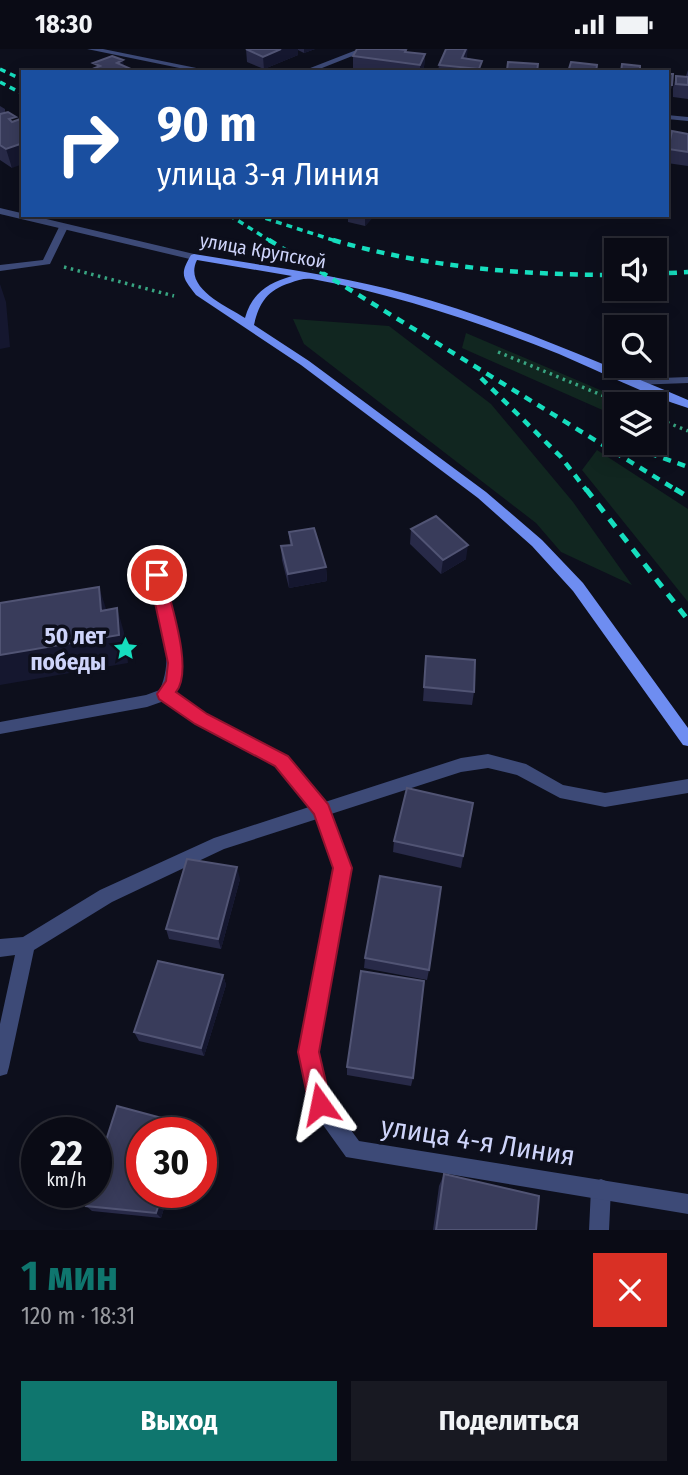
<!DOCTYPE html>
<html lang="ru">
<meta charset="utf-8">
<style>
:root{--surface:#0a0b15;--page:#181922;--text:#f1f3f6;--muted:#999ba0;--line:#2a2b34;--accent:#0f766e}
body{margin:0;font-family:"Fira Sans Condensed",sans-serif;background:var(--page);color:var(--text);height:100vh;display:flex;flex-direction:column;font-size:26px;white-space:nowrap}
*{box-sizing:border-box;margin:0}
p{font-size:23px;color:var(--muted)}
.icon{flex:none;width:38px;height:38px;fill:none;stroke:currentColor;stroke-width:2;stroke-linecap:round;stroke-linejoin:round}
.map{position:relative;height:1181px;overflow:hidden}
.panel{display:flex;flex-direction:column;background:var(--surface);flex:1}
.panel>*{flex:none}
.banner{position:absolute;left:21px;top:21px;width:648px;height:147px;border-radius:0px;box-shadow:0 4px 18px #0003,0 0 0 2px var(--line);background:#1a4fa0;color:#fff;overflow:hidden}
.fabs{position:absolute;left:604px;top:189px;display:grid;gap:14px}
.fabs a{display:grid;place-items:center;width:63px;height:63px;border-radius:0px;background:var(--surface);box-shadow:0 4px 18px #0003,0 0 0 2px var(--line);font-size:35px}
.speed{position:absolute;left:21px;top:1068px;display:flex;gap:14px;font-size:35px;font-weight:700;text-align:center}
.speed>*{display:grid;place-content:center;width:91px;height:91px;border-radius:50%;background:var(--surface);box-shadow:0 4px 18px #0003,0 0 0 2px var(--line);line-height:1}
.speed small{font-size:18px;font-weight:400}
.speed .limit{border:10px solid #d22;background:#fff;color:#111}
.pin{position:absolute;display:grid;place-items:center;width:60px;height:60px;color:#fff;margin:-30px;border:4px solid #fff;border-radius:50%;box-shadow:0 2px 7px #0007}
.me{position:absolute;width:77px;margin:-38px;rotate:348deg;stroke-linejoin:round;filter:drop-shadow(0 0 5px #0008)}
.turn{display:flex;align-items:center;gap:24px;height:147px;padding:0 21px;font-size:32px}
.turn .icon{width:91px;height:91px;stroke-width:2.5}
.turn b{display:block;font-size:49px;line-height:60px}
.round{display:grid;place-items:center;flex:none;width:74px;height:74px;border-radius:0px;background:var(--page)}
.head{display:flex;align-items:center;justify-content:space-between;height:119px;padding:0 21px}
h1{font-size:42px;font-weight:700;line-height:52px;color:var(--accent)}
.cta{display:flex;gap:14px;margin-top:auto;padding:14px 21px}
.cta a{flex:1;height:80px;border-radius:0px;background:var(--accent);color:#fff;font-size:28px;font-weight:700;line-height:80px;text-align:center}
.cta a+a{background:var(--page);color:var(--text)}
.status{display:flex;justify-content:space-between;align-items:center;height:49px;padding:0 35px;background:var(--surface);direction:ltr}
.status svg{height:19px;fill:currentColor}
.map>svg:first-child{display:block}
.green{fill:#112620}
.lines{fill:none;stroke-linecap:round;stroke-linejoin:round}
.path{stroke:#38a481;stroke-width:3.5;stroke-dasharray:2.5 4.5;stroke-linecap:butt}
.service{fill:#3d4a77;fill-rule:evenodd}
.minor{fill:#3d4a77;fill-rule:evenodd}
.tertiary{fill:#3d4a77;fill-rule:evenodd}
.secondary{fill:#6e8df1;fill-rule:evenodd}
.rail-far2{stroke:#16debe;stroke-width:3.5;stroke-dasharray:6 5;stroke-linecap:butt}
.rail-far1{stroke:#16debe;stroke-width:4.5;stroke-dasharray:8 7;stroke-linecap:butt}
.rail{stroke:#16debe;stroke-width:5;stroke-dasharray:10 9;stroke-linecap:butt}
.wall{fill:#282a48}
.shaded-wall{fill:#15172f}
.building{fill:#393c5b;stroke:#515474;stroke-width:2}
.route{fill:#e11d48;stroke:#92132f;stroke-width:2}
.labels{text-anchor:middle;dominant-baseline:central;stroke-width:7;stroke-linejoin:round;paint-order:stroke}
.far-street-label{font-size:19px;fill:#ced4fa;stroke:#0d0f1c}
.poi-label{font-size:23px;font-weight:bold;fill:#ced4fa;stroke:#0d0f1c;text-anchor:end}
.near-street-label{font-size:28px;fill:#ced4fa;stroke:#0d0f1c}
</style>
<div class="status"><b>18:30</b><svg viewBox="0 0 49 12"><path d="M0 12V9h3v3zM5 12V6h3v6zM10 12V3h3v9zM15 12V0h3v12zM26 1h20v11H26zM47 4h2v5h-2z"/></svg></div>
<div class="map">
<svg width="688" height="1181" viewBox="0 0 688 1181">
<rect width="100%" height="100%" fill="#0d0f1c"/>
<path class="green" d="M293 270 389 277 491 355 573 453 632 536 561 503 536 474 304 295Z
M466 284 633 355H616V367L462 299Z
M597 401 688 460V553L582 421Z"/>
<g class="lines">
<path class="path" d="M64 218 174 247
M498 303 616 352
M654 368 688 382"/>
<path class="service" d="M60 176 68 178 50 215 0 222V216L43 211Z
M688 328V334L634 336 628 333 634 330Z
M157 521 164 526C174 567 192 610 170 649L165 651 160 649 158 645C177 607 160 565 150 526Z
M601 1130 608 1133 611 1140 609 1181H589L591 1140 594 1133Z"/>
<path class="minor" d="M87 0H103L216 23H199Z
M359 0H370L312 23H300Z
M667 66 688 68V72L667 70Z
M165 639 206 666 286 707 325 753 461 709 488 705 526 715 563 736 605 744 688 730V744L605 758 560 749 517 726 488 719 461 723 331 765 351 819 318 1003 329 1051 359 1092 688 1145V1165L346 1108 313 1062 300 1003 335 819 317 770 224 800 112 853 34 901 9 1018 7 1025 0 1027V975L15 906 0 908V890L23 888 100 841 214 789 309 758 276 717 196 674 164 652 147 658 0 685V673L146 646Z"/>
<path class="tertiary" d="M0 159 194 205 199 208 194 211 0 165Z"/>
<path class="secondary" d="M194 205C264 217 335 225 404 244 501 270 595 312 688 351V359C644 345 601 323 559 305 478 273 398 246 312 230 304 229 298 231 290 234 268 241 259 253 254 276L309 312 486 443 542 491 583 534 688 679V697L683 696 573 542 532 497 478 449 301 316 196 246C183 229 179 226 191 206ZM197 211 292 227C268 234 252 244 245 269 226 257 183 239 197 211Z"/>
<path class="rail-far2" d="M0 20 23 31
M0 33 23 45
M229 166 272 193
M255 166 339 193"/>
<path class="rail-far1" d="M269 191 678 442
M333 191C425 218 520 226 616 226
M654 225 688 223
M481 329 561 408 587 442
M621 394 688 418"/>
<path class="rail" d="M586 440 688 571
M675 440 688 448"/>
</g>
<path class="wall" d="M246 0H315L304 4 298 1V6L264 20 247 13Z
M406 3 425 5 424 18 422 23H373L353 20V7Z
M467 6 466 10 481 23H438L439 16Z
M688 21V50L673 48V39L676 27H686Z
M667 25 672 36 669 49H667Z
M0 57 5 60V63L12 119 0 111Z
M672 82 688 85V117L667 114V103Z
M348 166H375L365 177 348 173Z
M411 480 466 510 441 525 410 495Z
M289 483 326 518 327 532 289 539 282 511 281 497 290 496Z
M426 607 474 643 472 656 423 652Z
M473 754 461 819 393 803 394 792Z
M240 830 221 900 169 890 166 880Z
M365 909 429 921 427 931 364 919Z
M223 926 226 936 204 1007 139 992 134 983Z
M347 1018 413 1029 411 1037 347 1026Z
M117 1057 184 1075 188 1082V1083H142V1143H169L161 1169 92 1162 86 1157 90 1143H96V1123Z
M444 1125 536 1181H433L439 1137Z"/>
<path class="shaded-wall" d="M281 0H298V6L264 20 263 8Z
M304 0H315L304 4Z
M466 0H468L467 6 462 19V9Z
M425 5 424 18 422 23H420V16Z
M123 11 125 23 131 20 132 23H118L117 14Z
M23 94V115L12 119 6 100Z
M365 166H375L365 177Z
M0 235 6 253 10 298 0 300Z
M468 496 466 510 441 525 443 511Z
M326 518 327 532 289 539 288 525Z
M99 538 108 566 117 559 125 587 128 614 0 636V606L101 562Z
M237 818 240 830 221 900 218 890Z
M223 926 226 936 204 1007 201 999Z
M184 1075 188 1082V1083H182Z
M163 1143H169L161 1169 156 1164Z"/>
<path class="building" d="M246 0H281L263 8Z
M357 0H398L406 1 405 3 425 5 420 16 353 7Z
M446 0H466L462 9 482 12 479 20 439 16Z
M112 7 123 11 117 14 131 20 125 23H96L90 21 100 17 93 14Z
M508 13 538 15 537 23 507 21Z
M571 13 597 16 596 23H568Z
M622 15 640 17V20L652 21V23H621Z
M667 25H673L672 36H667Z
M676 27 688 28V36L676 35Z
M8 63 16 68 9 70 12 73 23 69V94L6 100 0 96V65Z
M672 82 688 85V103L668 100Z
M436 467 468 496 443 511 411 480Z
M314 479 326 518 288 525 281 497 292 496 289 483Z
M99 538 101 562 117 559 119 586 0 606V554Z
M426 607 475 611 474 643 424 638Z
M407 739 473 754 463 807 394 792Z
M187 810 237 818 218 890 166 880Z
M380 827 441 838 429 921 365 909Z
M158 912 223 926 201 999 134 983Z
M361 922 424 932 413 1029 347 1018Z
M117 1057 184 1075 182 1083H142V1143H163L156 1164 86 1157 90 1143H96V1123Z
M444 1125 539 1147 536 1181H436Z"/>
<path class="route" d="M157 520 164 526C170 553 194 621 176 643L207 665 288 707 328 755 352 819 319 1003 331 1055 327 1063 320 1066 312 1063 309 1055 298 1003 333 819 314 765 275 717 195 675 159 650 157 645 166 632 168 614 149 526Z"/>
<defs>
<symbol id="sight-bare" viewBox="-9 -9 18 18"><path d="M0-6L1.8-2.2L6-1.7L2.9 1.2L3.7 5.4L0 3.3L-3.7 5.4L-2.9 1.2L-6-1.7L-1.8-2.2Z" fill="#16debe" stroke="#0d0f1c" stroke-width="2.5" paint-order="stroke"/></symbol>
</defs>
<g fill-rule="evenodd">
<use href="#sight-bare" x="108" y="582" width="35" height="35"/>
</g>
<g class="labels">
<g class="far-street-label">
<text transform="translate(263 202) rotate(10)">улица Крупской</text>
</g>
<g class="poi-label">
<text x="106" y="587">50 лет<tspan x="106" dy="26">победы</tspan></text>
</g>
<g class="near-street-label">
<text transform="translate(478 1092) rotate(9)">улица 4-я Линия</text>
</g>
</g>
</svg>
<div class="fabs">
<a><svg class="icon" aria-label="sound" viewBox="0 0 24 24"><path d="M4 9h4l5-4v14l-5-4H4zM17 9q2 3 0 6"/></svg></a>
<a><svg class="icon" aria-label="search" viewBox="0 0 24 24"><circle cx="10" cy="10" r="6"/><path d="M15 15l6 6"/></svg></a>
<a><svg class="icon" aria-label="layers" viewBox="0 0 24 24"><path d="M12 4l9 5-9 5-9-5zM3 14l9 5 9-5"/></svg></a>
</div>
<div class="speed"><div>22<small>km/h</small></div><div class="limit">30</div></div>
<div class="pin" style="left:157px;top:526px;background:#d93025"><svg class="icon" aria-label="arrive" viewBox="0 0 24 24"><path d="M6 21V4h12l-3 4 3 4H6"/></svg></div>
<svg class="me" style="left:320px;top:1055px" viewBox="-20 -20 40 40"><path d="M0-17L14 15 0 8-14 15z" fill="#e11d48" stroke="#fff" stroke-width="4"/></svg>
<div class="banner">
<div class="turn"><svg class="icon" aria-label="right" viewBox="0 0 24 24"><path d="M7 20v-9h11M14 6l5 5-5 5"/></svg><div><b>90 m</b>улица 3-я Линия</div></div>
</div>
</div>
<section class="panel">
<div class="head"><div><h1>1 мин</h1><p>120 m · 18:31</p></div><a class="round" style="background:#d93025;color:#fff"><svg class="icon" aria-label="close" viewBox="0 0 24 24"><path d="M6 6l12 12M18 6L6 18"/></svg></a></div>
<div class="cta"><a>Выход</a><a>Поделиться</a></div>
</section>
